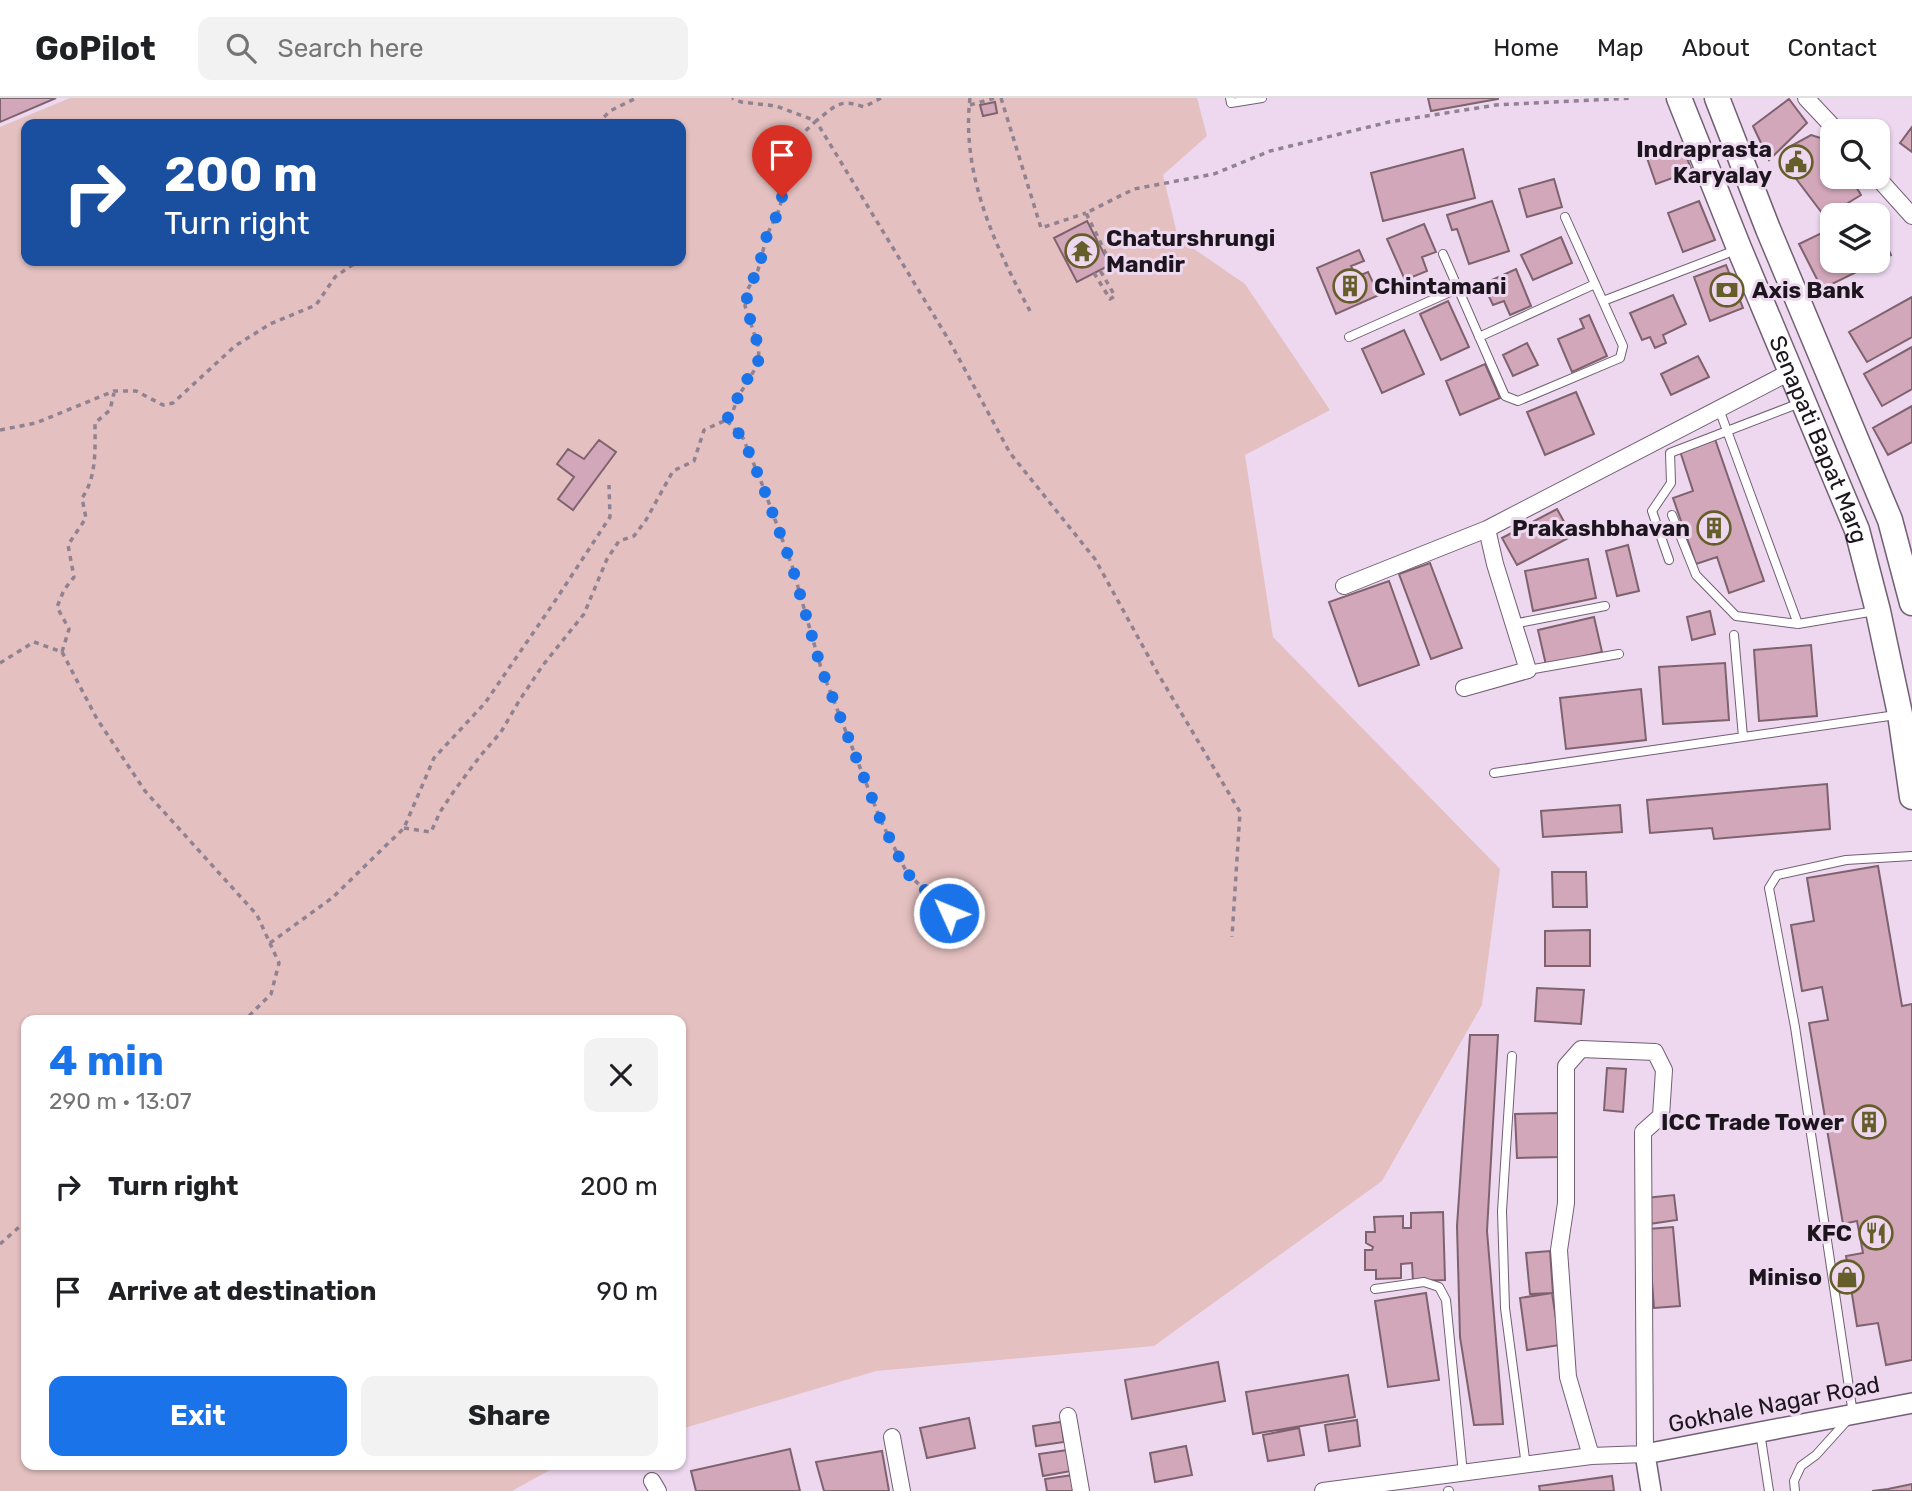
<!DOCTYPE html>
<meta charset="utf-8">
<style>
:root{--surface:#fff;--page:#f2f2f2;--text:#202124;--muted:#757577;--line:#e0e0e0;--accent:#1a73e8}
body{margin:0;font-family:Rubik,sans-serif;background:var(--page);color:var(--text);height:100vh;display:flex;flex-direction:column;font-size:26px;white-space:nowrap}
*{box-sizing:border-box;margin:0}
p{font-size:23px;color:var(--muted)}
.icon{flex:none;width:38px;height:38px;fill:none;stroke:currentColor;stroke-width:2;stroke-linecap:round;stroke-linejoin:round}
.map{position:relative;flex:1;overflow:hidden}
.side{position:absolute;left:21px;top:917px;width:665px;height:455px;display:flex;flex-direction:column;background:var(--surface);border-radius:14px;box-shadow:0 2px 5px #0004}
.side>*{flex:none}
.guide{position:absolute;left:21px;top:21px;width:665px;height:147px;border-radius:14px;box-shadow:0 2px 5px #0004;background:#1a4fa0;color:#fff;overflow:hidden}
.controls{position:absolute;left:1820px;top:21px;display:grid;gap:14px}
.controls a{display:grid;place-items:center;width:70px;height:70px;border-radius:14px;background:var(--surface);box-shadow:0 2px 5px #0004;font-size:35px}
.pin{position:absolute;display:grid;place-items:center;width:60px;height:60px;color:#fff;margin:-72px -30px;border-radius:50% 50% 50% 0;rotate:-45deg;box-shadow:0 0 7px #0007}
.pin .icon{rotate:45deg}
.me{position:absolute;width:77px;margin:-38px;rotate:314deg;stroke-linejoin:round;filter:drop-shadow(0 0 5px #0008)}
.turn{display:flex;align-items:center;gap:24px;height:147px;padding:0 28px;font-size:32px}
.turn .icon{width:91px;height:91px;stroke-width:2.5}
.turn b{display:block;font-size:49px;line-height:60px}
.round{display:grid;place-items:center;flex:none;width:74px;height:74px;border-radius:14px;background:var(--page)}
.overview{display:flex;align-items:center;justify-content:space-between;height:119px;padding:0 28px}
h1{font-size:42px;font-weight:700;line-height:52px;color:var(--accent)}
.button{display:flex;gap:14px;margin-top:auto;padding:14px 28px}
.button a{flex:1;height:80px;border-radius:14px;background:var(--accent);color:#fff;font-size:28px;font-weight:700;line-height:80px;text-align:center}
.button a+a{background:var(--page);color:var(--text)}
ul{padding:0;list-style:none}
li{display:flex;align-items:center;gap:21px;height:105px;padding:0 28px}
li div{flex:1}
li b{display:block;font-size:26px}
li em{font-style:normal}
header{display:flex;align-items:center;gap:42px;box-sizing:border-box;height:98px;padding:0 35px;background:var(--surface);border-bottom:2px solid var(--line)}
header strong{font-size:33px}
nav{display:flex;gap:38px;margin-inline-start:auto;font-size:24px}
.search{width:490px;height:63px;background:var(--page);display:flex;align-items:center;gap:18px;box-sizing:border-box;padding:0 24px;border-radius:14px;color:var(--muted);font-size:26px}
.map>svg:first-child{display:block}
.green{fill:#e4c0c0;fill-rule:evenodd}
.building{fill:#d2a7b9;stroke:#7e626e;stroke-width:2}
.lines{fill:none;stroke-linecap:round;stroke-linejoin:round}
.service-casing{stroke:#725f74;stroke-width:10}
.minor-casing{stroke:#725f74;stroke-width:18}
.tertiary-casing{stroke:#725f74;stroke-width:22}
.primary-casing{stroke:#725f74;stroke-width:27}
.path{stroke:#918292;stroke-width:3.5;stroke-dasharray:5 5;stroke-linecap:butt}
.service{stroke:#fff;stroke-width:8}
.minor{stroke:#fff;stroke-width:16}
.tertiary{stroke:#fff;stroke-width:19}
.primary{stroke:#fff;stroke-width:24}
.route{stroke:#1a73e8;stroke-width:12;stroke-dasharray:0 21.6}
.labels{text-anchor:middle;dominant-baseline:central;stroke-width:6;stroke-linejoin:round;paint-order:stroke}
.poi-label{font-size:23px;font-weight:bold;fill:#1c151d;stroke:#edd8ef;text-anchor:end}
.street-label{font-size:23px;fill:#1c151d;stroke:#edd8ef}
</style>
<header>
<strong>GoPilot</strong>
<div class="search"><svg class="icon" aria-label="search" viewBox="0 0 24 24"><circle cx="10" cy="10" r="6"/><path d="M15 15l6 6"/></svg>Search here</div>
<nav><a>Home</a><a>Map</a><a>About</a><a>Contact</a></nav>
</header>
<div class="map">
<svg width="1912" height="1393" viewBox="0 0 1912 1393">
<rect width="100%" height="100%" fill="#edd8ef"/>
<path class="green" d="M70 0H1197L1207 38 1163 77 1178 140 1245 186 1330 312 1245 357 1273 539 1500 771 1482 907 1382 1083 1154 1248 876 1273 681 1331V922H26V1367H559L512 1393H0V29ZM26 26H681V163H26Z"/>
<path class="building" d="M0 0H56L0 24Z
M1428 0H1498V1L1431 13Z
M1789 1 1807 25 1769 62 1753 28Z
M995 4 997 15 983 18 980 7Z
M1912 29V54L1900 45Z
M1811 37 1827 42 1832 53V79H1854L1852 82 1861 97 1825 119 1785 66 1791 48Z
M1681 45 1692 73 1656 86 1646 57Z
M1463 51 1475 100 1383 123 1371 75Z
M1554 81 1562 109 1527 119 1519 91Z
M1492 103 1509 153 1469 166 1457 131 1452 132 1447 117Z
M1699 103 1715 142 1683 154 1668 115Z
M1087 123 1110 167 1077 184 1054 140Z
M1424 126 1436 154 1422 159 1427 173 1405 182 1387 141Z
M1878 129 1891 157 1822 191 1799 146 1832 130V163H1878Z
M1561 139 1572 165 1533 182 1521 157Z
M1359 152 1364 163 1351 168 1356 179 1368 174 1379 197 1336 216 1317 170Z
M1726 167 1743 210 1710 223 1694 179Z
M1516 171 1531 208 1510 217 1504 203 1493 207 1483 186Z
M1673 197 1686 226 1663 237 1666 245 1655 250 1650 239 1642 242 1630 215Z
M1912 199V239L1867 264 1849 234Z
M1448 203 1469 249 1441 262 1420 216Z
M1589 217 1607 258 1572 274 1558 241 1584 230 1580 221Z
M1404 232 1424 276 1382 295 1362 251Z
M1527 245 1538 267 1513 278 1503 257Z
M1912 249V291L1882 308 1864 276Z
M1698 258 1709 279 1671 297 1661 276Z
M1485 266 1500 300 1460 317 1446 283Z
M1576 294 1594 336 1545 357 1527 314Z
M1912 308V344L1888 357 1873 330Z
M1715 341 1764 483 1729 495 1717 459 1696 466 1673 400 1693 393 1680 353Z
M599 342 616 354 573 412 558 401 574 379 557 366 568 351 584 361Z
M1557 411 1572 438 1517 467 1502 440Z
M1628 447 1639 493 1617 498 1606 453Z
M1588 461 1596 500 1533 513 1525 473Z
M1430 465 1462 550 1431 561 1399 476Z
M1389 483 1419 567 1359 588 1329 504Z
M1710 513 1715 536 1692 542 1687 519Z
M1594 519 1602 554 1546 567 1538 532Z
M1811 547 1817 618 1759 623 1754 552Z
M1725 565 1729 622 1663 626 1659 569Z
M1641 591 1646 642 1566 651 1560 600Z
M1827 686 1830 731 1714 741 1712 730 1650 735 1647 702Z
M1620 707 1622 734 1543 739 1541 713Z
M1878 768 1902 908 1912 906V1262L1886 1267 1878 1225 1857 1228 1846 1158 1863 1155 1857 1123 1843 1126 1809 925 1828 922 1822 889 1802 893 1791 827 1814 823 1807 780Z
M1552 774H1586L1587 809H1553Z
M1590 832V868H1545V833Z
M1537 890 1584 892 1581 926 1535 923Z
M1470 937H1498L1487 1133 1503 1326 1474 1327 1460 1239 1457 1128Z
M1607 970 1626 971 1623 1014 1604 1012Z
M1560 1015 1561 1059 1517 1060 1515 1016Z
M1674 1097 1677 1122 1649 1126 1646 1100Z
M1443 1114 1445 1182 1413 1183 1412 1165 1401 1166V1180L1376 1181V1172H1365V1152H1372L1373 1149 1366 1145V1134H1375L1374 1119 1403 1118V1130H1411V1115Z
M1673 1129 1680 1208 1654 1210 1648 1131Z
M1550 1153 1553 1195 1530 1196 1526 1155Z
M1426 1195 1439 1282 1388 1289 1375 1203Z
M1552 1195 1560 1247 1527 1252 1520 1200Z
M1218 1264 1225 1303 1132 1321 1125 1282Z
M1348 1277 1355 1319 1253 1336 1246 1294Z
M969 1320 975 1350 927 1360 920 1330Z
M1357 1322 1360 1348 1329 1353 1325 1327Z
M1061 1324 1064 1344 1036 1348 1033 1328Z
M1299 1330 1304 1357 1268 1363 1263 1337Z
M1186 1348 1192 1377 1155 1384 1150 1355Z
M790 1351 800 1393H696L691 1373Z
M1068 1352 1071 1373 1043 1378 1039 1356Z
M882 1353 889 1393H824L816 1364Z
M1073 1377 1075 1393H1047L1045 1381Z
M1612 1378 1614 1393H1540L1539 1388Z
M1912 1386V1393H1872L1888 1391Z"/>
<g class="lines">
<defs>
<path id="service" d="M1230 0 1231 5 1262 0
M1443 156 1505 298 1518 303 1620 260 1623 248 1565 119
M1603 203 1736 152
M1349 239 1459 190
M1479 239 1595 186
M1719 311 1798 526
M1672 417 1696 477 1736 518 1798 526 1875 513
M1669 462 1652 413 1671 385 1670 355 1800 305
M1513 526 1605 508
M1734 537 1743 639
M1528 572 1619 556
M1494 675 1896 617
M1512 958 1502 1113 1505 1210 1526 1368
M1375 1191 1424 1184 1439 1189 1446 1202 1463 1376
M1760 1334 1769 1393
M1448 1393H1449
M1795 1393 1794 1383 1801 1368 1816 1357 1853 1316 1795 929 1769 790 1777 777 1846 762 1912 758"/>
<path id="minor" d="M1806 0 1837 33
M1877 79 1912 118
M1344 488 1487 431
M1464 590 1528 572 1495 466 1487 431 1790 274
M1068 1318 1081 1393
M892 1339 902 1393
M652 1383 658 1393
M1323 1393 1591 1358 1645 1356 1643 1034 1661 1018 1664 972 1655 954 1581 951 1566 968V1105L1559 1152 1568 1279 1591 1358"/>
<path id="tertiary" d="M1651 1393 1645 1356 1912 1305"/>
<g id="primary">
<path id="s1" d="M1679 0 1739 150 1857 432 1878 513 1900 616 1912 699"/>
<path d="M1717 0 1768 131 1890 422 1912 505"/>
</g>
</defs>
<use href="#service" class="service-casing"/>
<use href="#minor" class="minor-casing"/>
<use href="#tertiary" class="tertiary-casing"/>
<use href="#primary" class="primary-casing"/>
<path class="path" d="M881 0 864 9C838 0 836 8 816 23L950 244 1010 355 1095 461 1157 574 1240 714 1232 839
M970 0C961 76 995 148 1030 213
M1001 0 1041 130 1086 115
M970 7 995 0
M597 26 610 13 636 0
M1094 175 1110 201 1115 198 1101 174 1112 168 1086 115 1134 91 1214 76 1270 53 1389 24 1496 7 1632 0
M727 323 743 340 762 386 792 468 821 570 881 723 907 775 949 815
M0 332 36 325 114 293H136L163 307 173 305 235 248 270 226 316 207 335 179 352 167 369 163
M62 554 97 621 145 693 257 817 279 865 271 896 245 922
M0 565 34 544 62 554 69 531 57 509 64 492 74 479 68 447 86 420 82 400C97 379 95 350 95 325L110 312 114 295
M404 730 431 734 440 714 454 693 481 657 501 634 519 603 543 567 584 516 607 461 619 443 634 438 646 422 673 373 694 363 704 332 726 322 733 313 738 299 758 266 759 250 745 208 748 191 758 172 767 137 779 112 786 85 793 69 801 37 816 23 776 8 741 4 732 0
M270 845 332 800 404 730 434 660 485 605 555 503 610 419 609 387
M0 1146 26 1123"/>
<use href="#service" class="service"/>
<use href="#minor" class="minor"/>
<use href="#tertiary" class="tertiary"/>
<use href="#primary" class="primary"/>
</g>
<g class="lines">
<path class="route" d="M782 99 779 113 767 137 758 172 748 191 746 208 759 250 758 266 749 278 738 299 733 313 726 322 743 340 762 386 792 468 821 570 881 723 907 775 949 815"/>
</g>
<defs>
<symbol id="civic-ring" viewBox="-11 -11 22 22"><circle r="9.5" fill="#edd8ef" stroke="#655d2a" stroke-width="1.5"/><path d="M-.6-6.5H3V-4.5H.6V-3L4-1V1h2V6H-6V1h2V-1L-.6-3ZM-1.2 2.5V6h2.4V2.5Z" fill="#655d2a"/></symbol>
<symbol id="temple-ring" viewBox="-11 -11 22 22"><circle r="9.5" fill="#edd8ef" stroke="#655d2a" stroke-width="1.5"/><path d="M0-6L5-2H3V0L6.5 2.5H4V6H1.5V3h-3V6H-4V2.5H-6.5L-3 0V-2H-5Z" fill="#655d2a"/></symbol>
<symbol id="building-ring" viewBox="-11 -11 22 22"><circle r="9.5" fill="#edd8ef" stroke="#655d2a" stroke-width="1.5"/><path d="M-4-6H4V6H1V3H-1V6H-4ZM-2.5-4.3h1.7v1.8h-1.7ZM.8-4.3h1.7v1.8H.8ZM-2.5-1h1.7V.8h-1.7ZM.8-1h1.7V.8H.8Z" fill="#655d2a"/></symbol>
<symbol id="bank-ring" viewBox="-11 -11 22 22"><circle r="9.5" fill="#edd8ef" stroke="#655d2a" stroke-width="1.5"/><path d="M-6-4H6V4H-6ZM0-2.3a2.3 2.3 0 1 0 0 4.6a2.3 2.3 0 1 0 0-4.6Z" fill="#655d2a"/></symbol>
<symbol id="restaurant-ring" viewBox="-11 -11 22 22"><circle r="9.5" fill="#edd8ef" stroke="#655d2a" stroke-width="1.5"/><path d="M-5-6h1v4h1v-4h1v4h1v-4h1v5L-1.5 .5V6h-2V.5L-5-1ZM5-6V6H3V1.5H1.5Q1.5-4 5-6Z" fill="#655d2a"/></symbol>
<symbol id="shop-ring" viewBox="-11 -11 22 22"><circle r="9.5" fill="#edd8ef" stroke="#655d2a" stroke-width="1.5"/><path d="M-5-2.5h2.3a2.7 3.5 0 0 1 5.4 0H5L5.5 6h-11ZM-1.5-2.5h3a1.5 2.3 0 0 0-3 0Z" fill="#655d2a"/></symbol>
</defs>
<g fill-rule="evenodd">
<use href="#civic-ring" x="1777" y="45" width="38" height="38"/>
<use href="#temple-ring" x="1063" y="134" width="38" height="38"/>
<use href="#building-ring" x="1331" y="169" width="38" height="38"/>
<use href="#bank-ring" x="1708" y="173" width="38" height="38"/>
<use href="#building-ring" x="1695" y="411" width="38" height="38"/>
<use href="#building-ring" x="1850" y="1005" width="38" height="38"/>
<use href="#restaurant-ring" x="1857" y="1116" width="38" height="38"/>
<use href="#shop-ring" x="1828" y="1160" width="38" height="38"/>
</g>
<g class="labels">
<g class="poi-label">
<text x="1772" y="51">Indraprasta<tspan x="1772" dy="26">Karyalay</tspan></text>
<text x="1106" y="140" text-anchor="start">Chaturshrungi<tspan x="1106" dy="26">Mandir</tspan></text>
<text x="1374" y="188" text-anchor="start">Chintamani</text>
<text x="1752" y="192" text-anchor="start">Axis Bank</text>
<text x="1690" y="430">Prakashbhavan</text>
<text x="1844" y="1024">ICC Trade Tower</text>
<text x="1852" y="1135">KFC</text>
<text x="1822" y="1179">Miniso</text>
</g>
<g class="street-label">
<text stroke="none"><textPath href="#s1" startOffset="369">Senapati Bapat Marg</textPath></text>
<text transform="translate(1774 1306) rotate(-11)">Gokhale Nagar Road</text>
</g>
</g>
</svg>
<div class="controls">
<a><svg class="icon" aria-label="search" viewBox="0 0 24 24"><circle cx="10" cy="10" r="6"/><path d="M15 15l6 6"/></svg></a>
<a><svg class="icon" aria-label="layers" viewBox="0 0 24 24"><path d="M12 4l9 5-9 5-9-5zM3 14l9 5 9-5"/></svg></a>
</div>
<div class="pin" style="left:782px;top:99px;background:#d93025"><svg class="icon" aria-label="arrive" viewBox="0 0 24 24"><path d="M6 21V4h12l-3 4 3 4H6"/></svg></div>
<svg class="me" style="left:949px;top:815px" viewBox="-20 -20 40 40"><circle r="17" fill="#1a73e8" stroke="#fff" stroke-width="3"/><path d="M0-11L8 9 0 5-8 9z" fill="#fff"/></svg>
<div class="guide">
<div class="turn"><svg class="icon" aria-label="right" viewBox="0 0 24 24"><path d="M7 20v-9h11M14 6l5 5-5 5"/></svg><div><b>200 m</b>Turn right</div></div>
</div>
<section class="side">
<div class="overview"><div><h1>4 min</h1><p>290 m · 13:07</p></div><a class="round"><svg class="icon" aria-label="close" viewBox="0 0 24 24"><path d="M6 6l12 12M18 6L6 18"/></svg></a></div>
<ul>
<li><svg class="icon" aria-label="right" viewBox="0 0 24 24"><path d="M7 20v-9h11M14 6l5 5-5 5"/></svg><div><b>Turn right</b></div><em>200 m</em></li>
<li><svg class="icon" aria-label="arrive" viewBox="0 0 24 24"><path d="M6 21V4h12l-3 4 3 4H6"/></svg><div><b>Arrive at destination</b></div><em>90 m</em></li>
</ul>
<div class="button"><a>Exit</a><a>Share</a></div>
</section>
</div>
